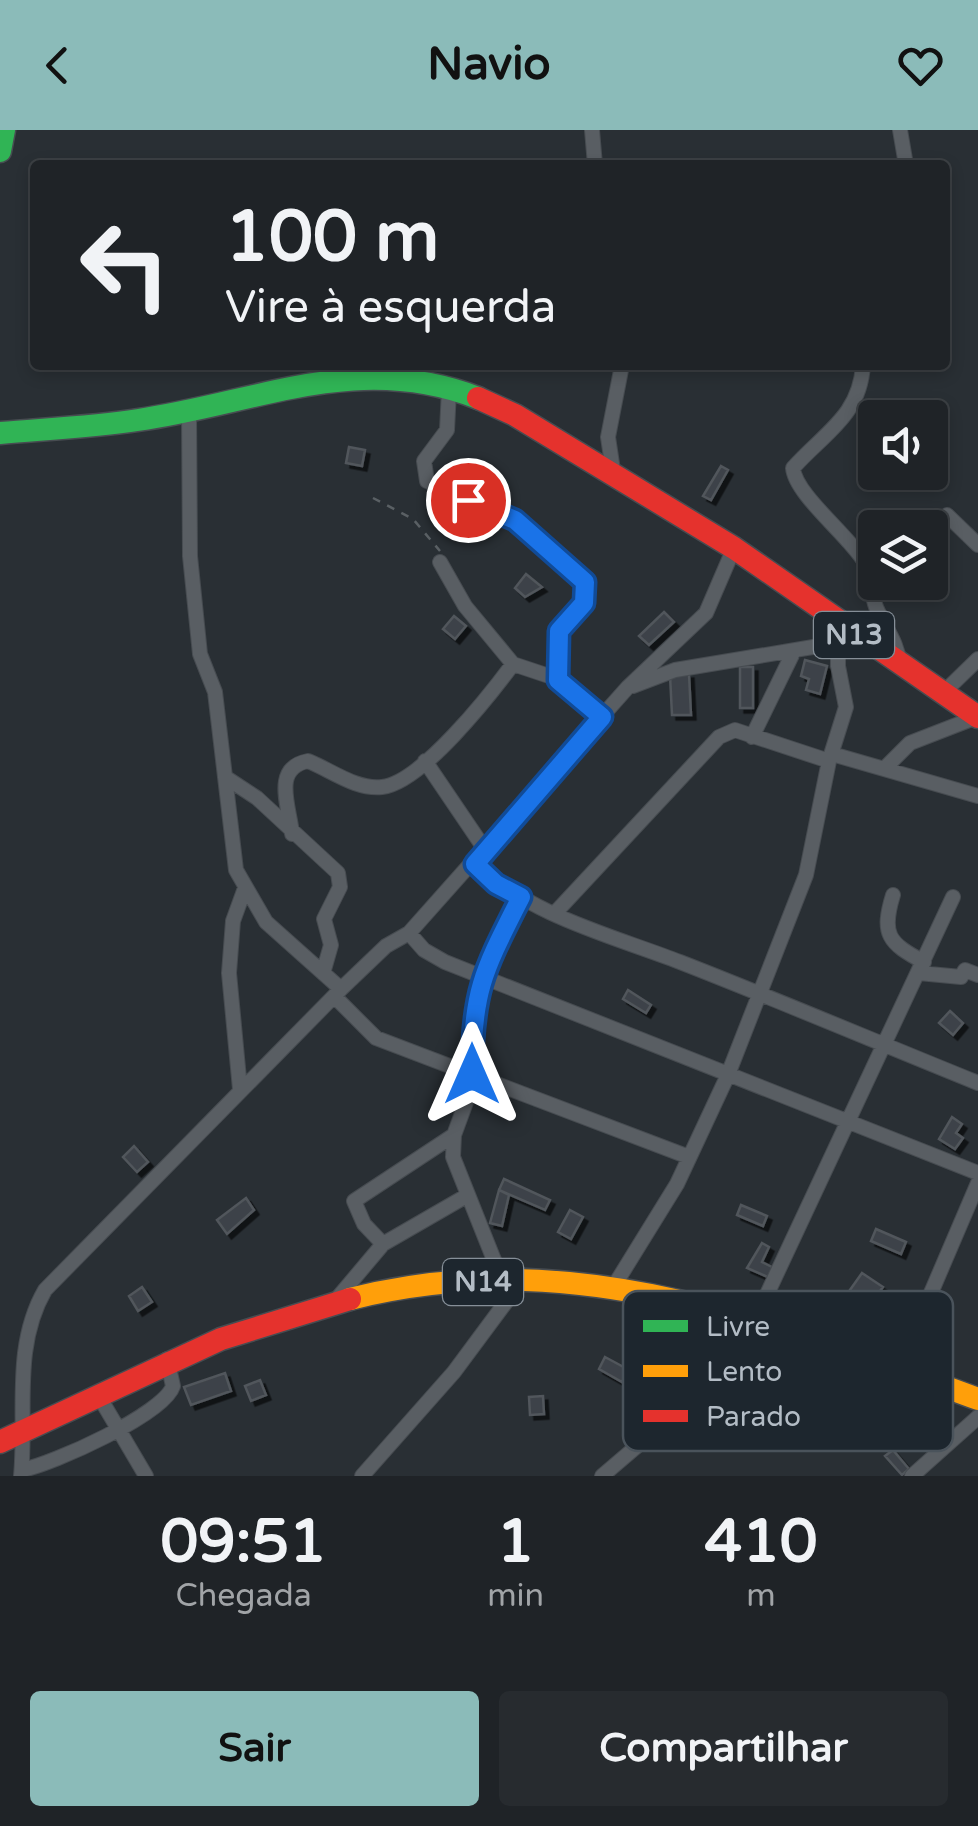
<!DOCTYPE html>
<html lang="pt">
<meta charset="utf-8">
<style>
:root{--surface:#1f2327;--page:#272b2f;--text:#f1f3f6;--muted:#a1a4a7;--line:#3c4044;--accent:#8bbbb9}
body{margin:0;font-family:"Varela Round",sans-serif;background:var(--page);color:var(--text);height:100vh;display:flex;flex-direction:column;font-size:38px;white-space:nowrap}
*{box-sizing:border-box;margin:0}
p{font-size:32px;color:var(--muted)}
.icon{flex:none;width:55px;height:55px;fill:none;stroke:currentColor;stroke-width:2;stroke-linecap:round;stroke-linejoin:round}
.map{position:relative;height:1346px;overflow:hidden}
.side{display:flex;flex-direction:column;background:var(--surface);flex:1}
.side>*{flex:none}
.top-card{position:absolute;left:30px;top:30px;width:920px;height:210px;border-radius:10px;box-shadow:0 5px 15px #0003,0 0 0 2px var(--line);background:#1f2327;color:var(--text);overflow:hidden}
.controls{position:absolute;left:858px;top:270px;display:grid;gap:20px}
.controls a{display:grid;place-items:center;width:90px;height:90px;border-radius:10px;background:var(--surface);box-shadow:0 5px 15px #0003,0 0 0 2px var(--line);font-size:50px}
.pin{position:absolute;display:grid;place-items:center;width:85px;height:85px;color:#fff;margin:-42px;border:5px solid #fff;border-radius:50%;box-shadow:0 2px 10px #0007}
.me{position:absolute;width:110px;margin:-55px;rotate:0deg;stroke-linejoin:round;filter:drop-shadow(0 0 8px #0008)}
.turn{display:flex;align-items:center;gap:35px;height:210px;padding:0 30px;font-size:45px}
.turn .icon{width:130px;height:130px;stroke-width:2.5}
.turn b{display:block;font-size:70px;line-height:85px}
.eta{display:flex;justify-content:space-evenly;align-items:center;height:170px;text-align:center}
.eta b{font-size:60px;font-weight:700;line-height:70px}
.action{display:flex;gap:20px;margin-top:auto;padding:20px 30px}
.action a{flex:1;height:115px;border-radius:10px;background:var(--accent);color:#111;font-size:40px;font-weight:700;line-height:115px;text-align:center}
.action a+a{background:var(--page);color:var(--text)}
header{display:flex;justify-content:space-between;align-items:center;height:130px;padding:0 30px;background:var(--accent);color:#111;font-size:45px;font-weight:700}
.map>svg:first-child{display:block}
.building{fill:#3e4349;stroke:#51565b;stroke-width:2.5;filter:url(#shadow)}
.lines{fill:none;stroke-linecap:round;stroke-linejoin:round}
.street-casing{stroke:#474c51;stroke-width:16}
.fast-casing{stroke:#474c51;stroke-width:25}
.slow-casing{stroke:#474c51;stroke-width:25}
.jam-casing{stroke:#474c51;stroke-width:25}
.path{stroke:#5a6064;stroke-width:2.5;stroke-dasharray:8 8;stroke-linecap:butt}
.street{stroke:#595e63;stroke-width:14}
.fast{stroke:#30b455;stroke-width:22}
.slow{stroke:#ff9f0a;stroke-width:22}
.jam{stroke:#e5322d;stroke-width:22}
.route-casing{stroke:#114b97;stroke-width:25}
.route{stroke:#1a73e8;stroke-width:18}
.labels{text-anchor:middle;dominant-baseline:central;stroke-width:10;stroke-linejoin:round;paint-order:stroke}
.shield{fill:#1d262e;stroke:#868f98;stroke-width:2.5}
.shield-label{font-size:28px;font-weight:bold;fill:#b3bcc5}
.key{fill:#1d262e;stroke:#4a535b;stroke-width:2.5}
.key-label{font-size:28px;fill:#b3bcc5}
</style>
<header><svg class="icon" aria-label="back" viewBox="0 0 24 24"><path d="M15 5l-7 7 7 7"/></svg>Navio<svg class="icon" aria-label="heart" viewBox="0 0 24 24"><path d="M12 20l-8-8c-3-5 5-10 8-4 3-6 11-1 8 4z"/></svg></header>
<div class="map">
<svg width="978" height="1346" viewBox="0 0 978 1346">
<defs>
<filter id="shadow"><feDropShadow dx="4.5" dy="4.5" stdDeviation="0" flood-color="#0009"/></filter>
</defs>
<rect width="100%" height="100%" fill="#292f34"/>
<path class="building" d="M349 317 365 320 362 336 346 333Z
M721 336 728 340 711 370 703 366Z
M526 444 542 457 525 467 515 458Z
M664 482 674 492 649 515 639 506Z
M454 486 466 496 455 509 443 499Z
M805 530 827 536 820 564 806 560 809 549 801 546Z
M740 537H753V578H740Z
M689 544 691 585H672L670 545Z
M628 860 651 875 646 883 623 869Z
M950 881 963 893 953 905 939 893Z
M952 987 962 994 956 1003 963 1008 955 1019 939 1009Z
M134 1016 148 1032 137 1042 123 1027Z
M504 1049 550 1070 545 1080 499 1060Z
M499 1060 509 1065 502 1096 490 1093Z
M246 1068 254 1080 227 1104 217 1090Z
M741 1075 767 1086 763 1096 737 1085Z
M570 1080 583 1087 571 1109 558 1102Z
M876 1099 906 1112 901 1124 871 1111Z
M762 1113 769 1117 762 1132 774 1138 770 1148 747 1138Z
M862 1143 883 1157 865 1181 845 1167Z
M142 1157 152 1172 138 1181 129 1166Z
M605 1227 629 1240 622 1252 599 1239Z
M225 1243 231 1261 191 1275 184 1257Z
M260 1250 266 1265 251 1271 245 1256Z
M543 1266 544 1284 530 1285 529 1267Z
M893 1320 909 1339 902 1345 885 1326Z"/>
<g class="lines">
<defs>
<path id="street" d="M592 0 595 35
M900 0 906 35
M863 235C860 286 824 303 793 338 795 364 847 404 864 431 872 443 870 462 876 477 885 499 897 510 900 535
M449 260 447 300 424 331 427 351 515 390 585 452 584 473 559 501 558 549
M189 281 190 426 200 524 215 562 236 740 266 792 341 859
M614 347 608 307 622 235
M947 385 978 415
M440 432 465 476 513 534 558 549 602 587
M633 556 675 540 837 513
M943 563 978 529
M752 607 793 523
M832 624 978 666
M425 631 486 721
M885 638 910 613 977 587
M225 647 257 668 338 743 340 757 324 789 331 815 323 843
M292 704C290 678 271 638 308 631 331 640 356 660 382 657 421 653 490 565 513 534
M475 733C531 786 610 805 680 832 780 871 879 913 978 953
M893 765C881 804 888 813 924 832
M555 783 719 607 735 600 829 631
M409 803 424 820 445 832 978 1043
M919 843 961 847 965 840 978 845
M335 867 376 908 689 1027
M472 944C471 864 485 837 521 767
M476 945 454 1005 453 1027 502 1150
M240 959 229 843 233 791 245 758
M383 1114 364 1094 354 1071 454 1005
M614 1156 677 1054 727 947 806 745 829 631 846 577 838 536V494
M335 1171 383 1114 468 1065
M898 1240 978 1053
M97 1263 146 1346
M22 1340C53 1334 164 1284 173 1256L167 1229
M21 1346C27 1284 12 1217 45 1160L341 859 386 816 409 803 628 557 706 483 734 418
M362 1346 454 1242 523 1149
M602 1346 691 1270 754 1192 953 767
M912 1346 978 1287"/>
<path id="fast" d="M0 21 4 0
M0 303C46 299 93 297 138 290 257 273 357 221 478 268"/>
<path id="slow" d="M350 1169C575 1112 770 1193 978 1269"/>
<path id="jam" d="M478 268 515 285 734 418 978 587
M0 1312 221 1209 350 1169"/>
</defs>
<use href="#street" class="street-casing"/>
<use href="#fast" class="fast-casing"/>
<use href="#slow" class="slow-casing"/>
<use href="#jam" class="jam-casing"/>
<path class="path" d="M373 368 413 389 440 421"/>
<use href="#street" class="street"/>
<use href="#fast" class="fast"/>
<use href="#slow" class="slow"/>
<use href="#jam" class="jam"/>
</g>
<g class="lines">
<defs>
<path id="route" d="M468 370 515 390 585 452 584 473 559 501 558 550 602 587 475 734 496 754 521 767C484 840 472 860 472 944"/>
</defs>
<use href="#route" class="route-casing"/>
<use href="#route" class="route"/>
</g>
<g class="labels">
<g class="shield">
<rect x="814" y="482" width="80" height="46" rx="8"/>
<rect x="443" y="1129" width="80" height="46" rx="8"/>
</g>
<g class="shield-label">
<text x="854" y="505">N13</text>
<text x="483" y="1152">N14</text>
</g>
</g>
<rect x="623" y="1161" width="330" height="160" rx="15" class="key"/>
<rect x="643" y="1190" width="45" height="12" fill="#30b455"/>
<rect x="643" y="1235" width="45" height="12" fill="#ff9f0a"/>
<rect x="643" y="1280" width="45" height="12" fill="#e5322d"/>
<g class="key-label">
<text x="706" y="1206">Livre</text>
<text x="706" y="1251">Lento</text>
<text x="706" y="1296">Parado</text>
</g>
</svg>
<div class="controls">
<a><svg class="icon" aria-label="sound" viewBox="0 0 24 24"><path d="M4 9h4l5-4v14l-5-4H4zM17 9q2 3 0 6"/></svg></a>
<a><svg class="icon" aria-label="layers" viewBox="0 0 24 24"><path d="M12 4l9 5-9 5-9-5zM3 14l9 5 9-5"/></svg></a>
</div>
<div class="pin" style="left:468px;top:370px;background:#d93025"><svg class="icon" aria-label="arrive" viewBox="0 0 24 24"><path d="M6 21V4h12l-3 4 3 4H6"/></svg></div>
<svg class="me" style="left:472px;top:944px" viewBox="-20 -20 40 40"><path d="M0-17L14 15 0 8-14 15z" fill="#1a73e8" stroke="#fff" stroke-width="4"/></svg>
<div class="top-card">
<div class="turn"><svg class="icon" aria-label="left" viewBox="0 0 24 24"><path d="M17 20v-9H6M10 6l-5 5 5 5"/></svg><div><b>100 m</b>Vire à esquerda</div></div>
</div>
</div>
<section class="side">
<div class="eta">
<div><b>09:51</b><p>Chegada</p></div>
<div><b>1</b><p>min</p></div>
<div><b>410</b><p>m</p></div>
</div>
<div class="action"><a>Sair</a><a>Compartilhar</a></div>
</section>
